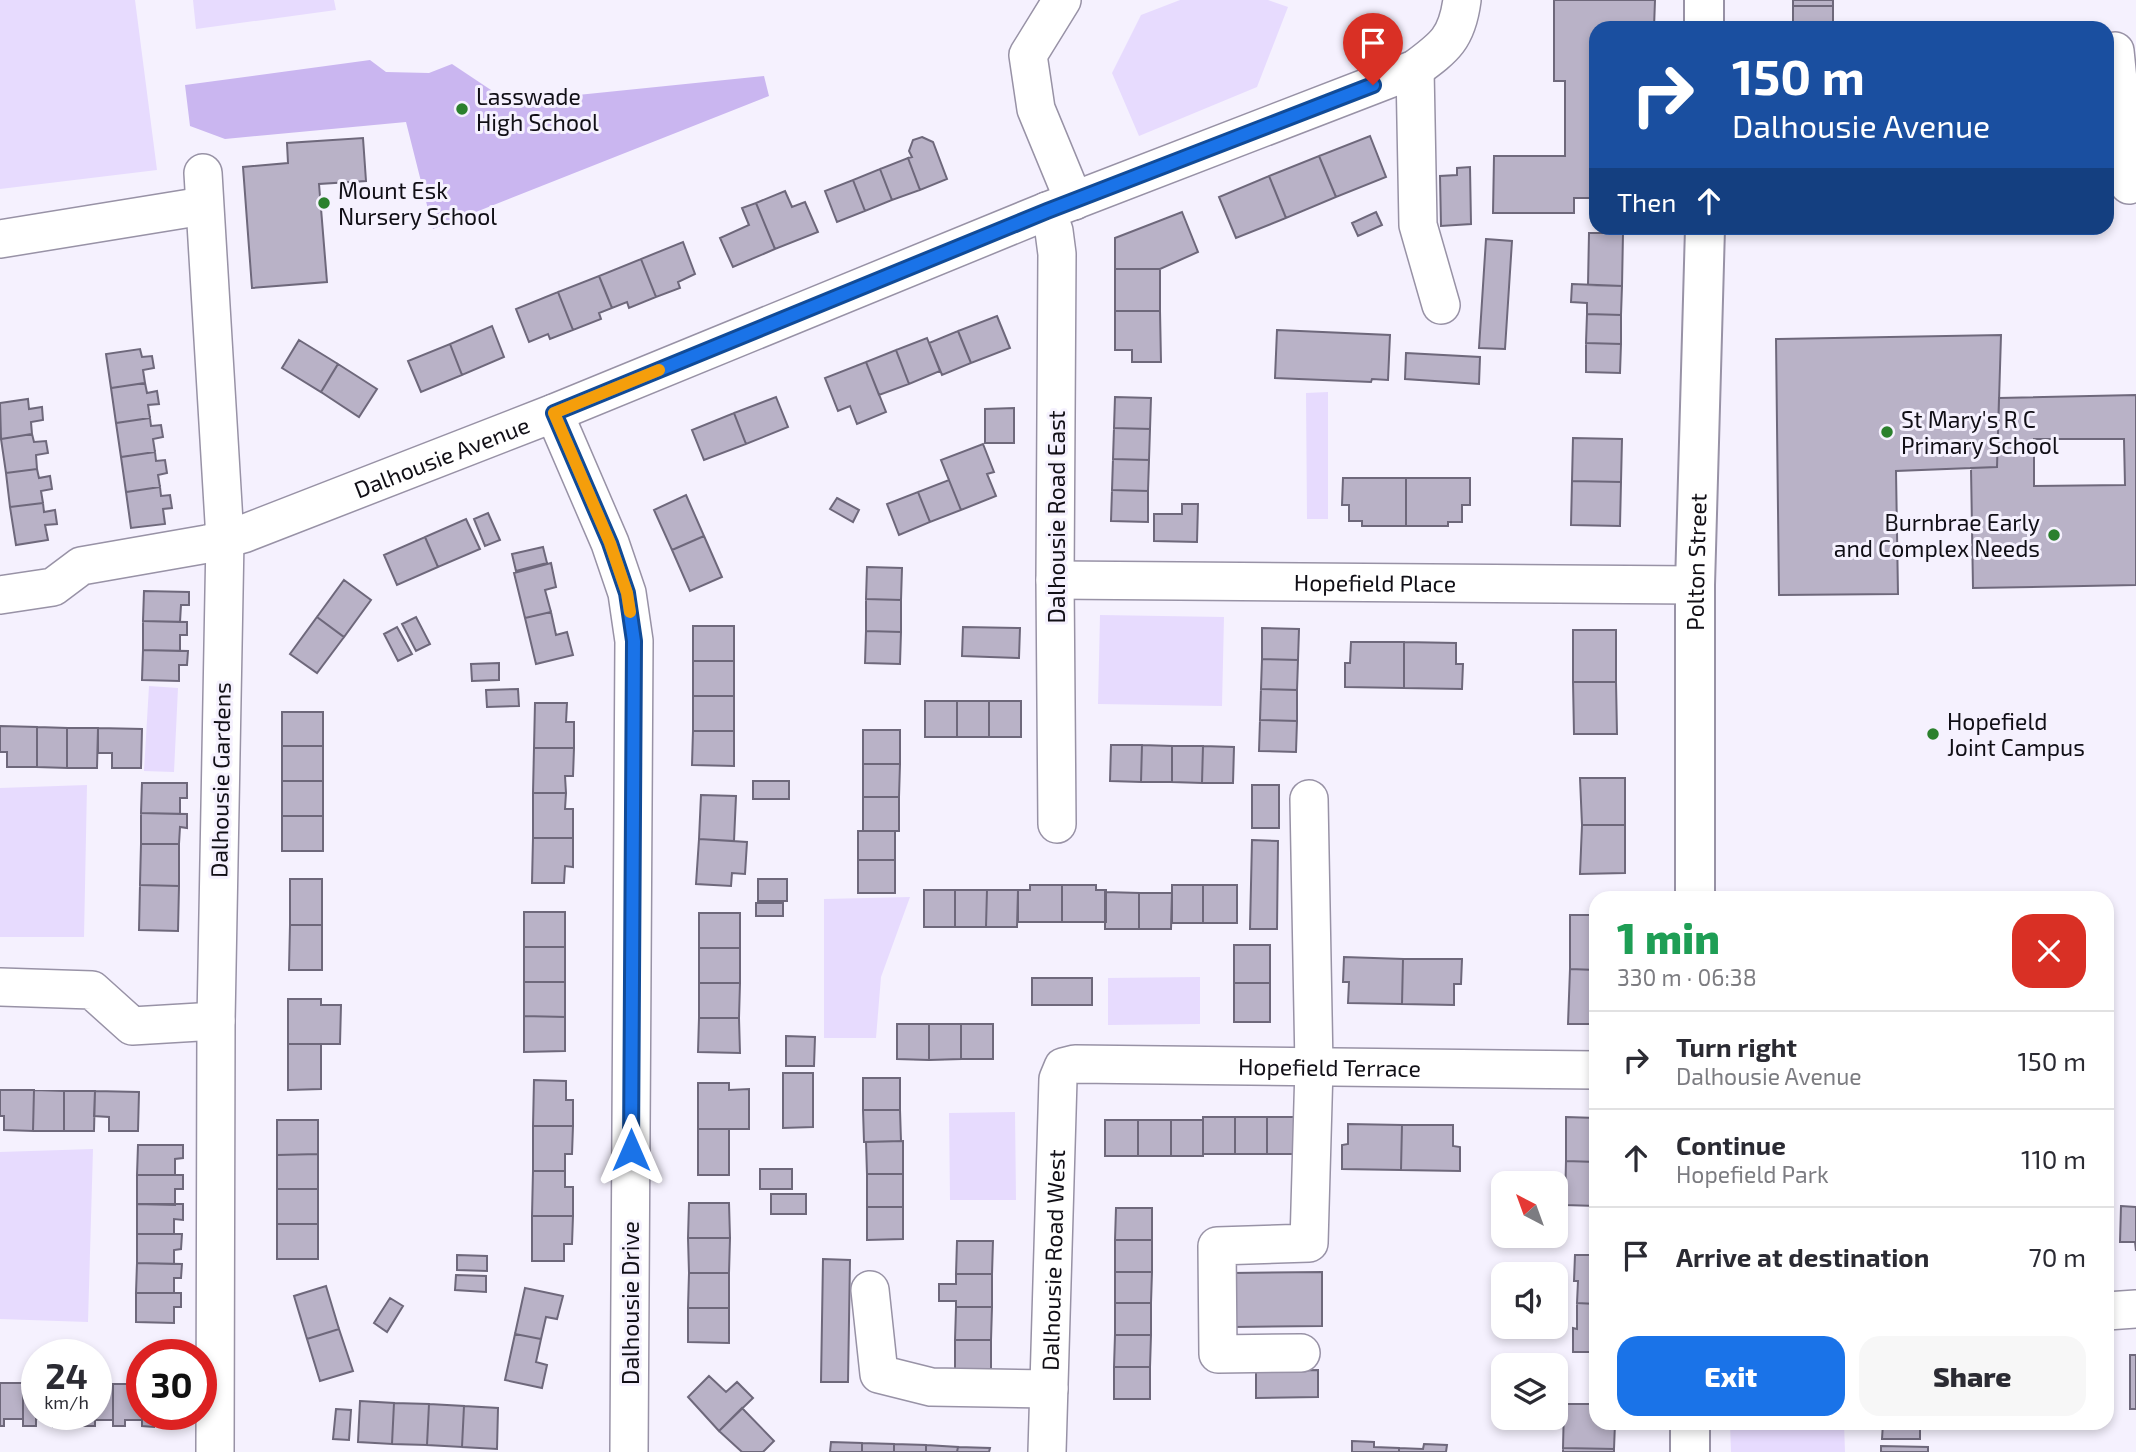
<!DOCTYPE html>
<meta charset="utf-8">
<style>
:root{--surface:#fff;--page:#f7f7f7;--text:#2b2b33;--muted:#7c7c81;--line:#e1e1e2;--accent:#1a73e8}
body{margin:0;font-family:"Exo 2",sans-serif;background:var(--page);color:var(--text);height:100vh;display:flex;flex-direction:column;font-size:26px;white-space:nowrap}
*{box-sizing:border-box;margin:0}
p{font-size:23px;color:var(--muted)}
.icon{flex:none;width:38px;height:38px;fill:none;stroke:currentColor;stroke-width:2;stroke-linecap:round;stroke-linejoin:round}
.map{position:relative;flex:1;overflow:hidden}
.details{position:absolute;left:1589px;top:891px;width:525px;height:539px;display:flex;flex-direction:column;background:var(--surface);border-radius:21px;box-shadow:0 4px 10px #0003}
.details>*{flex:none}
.banner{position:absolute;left:1589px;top:21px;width:525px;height:214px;border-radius:21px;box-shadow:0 4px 10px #0003;background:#1a4fa0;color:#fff;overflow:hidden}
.needle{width:46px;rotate:319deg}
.buttons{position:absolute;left:1491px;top:1171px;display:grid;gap:14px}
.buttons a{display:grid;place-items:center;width:77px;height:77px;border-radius:14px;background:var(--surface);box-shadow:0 4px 10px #0003;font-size:35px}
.speed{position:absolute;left:21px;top:1339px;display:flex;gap:14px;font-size:35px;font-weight:700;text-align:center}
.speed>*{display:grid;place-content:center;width:91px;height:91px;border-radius:50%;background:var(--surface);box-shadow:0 4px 10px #0003;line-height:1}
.speed small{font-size:18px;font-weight:400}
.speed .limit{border:10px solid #d22;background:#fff;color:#111}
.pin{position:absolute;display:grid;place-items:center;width:60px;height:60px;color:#fff;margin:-72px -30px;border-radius:50% 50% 50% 0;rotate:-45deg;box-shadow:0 0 7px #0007}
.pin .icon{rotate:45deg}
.me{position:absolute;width:77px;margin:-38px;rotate:0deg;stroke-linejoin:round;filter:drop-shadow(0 0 5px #0008)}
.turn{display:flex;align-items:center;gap:24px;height:147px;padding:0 28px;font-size:32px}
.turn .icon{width:91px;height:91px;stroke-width:2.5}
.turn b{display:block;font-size:49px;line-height:60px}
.then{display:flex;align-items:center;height:66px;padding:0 28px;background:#0003;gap:14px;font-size:26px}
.round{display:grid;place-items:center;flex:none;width:74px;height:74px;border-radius:21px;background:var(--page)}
.headline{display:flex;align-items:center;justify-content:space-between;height:119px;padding:0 28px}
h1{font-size:42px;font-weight:800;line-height:52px;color:#1e9e55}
.action{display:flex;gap:14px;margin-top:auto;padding:14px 28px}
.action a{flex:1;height:80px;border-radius:21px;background:var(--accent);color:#fff;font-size:28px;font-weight:800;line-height:80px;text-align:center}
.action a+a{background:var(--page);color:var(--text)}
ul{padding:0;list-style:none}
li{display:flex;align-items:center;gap:21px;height:98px;padding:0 28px;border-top:2px solid var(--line)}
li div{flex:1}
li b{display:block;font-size:26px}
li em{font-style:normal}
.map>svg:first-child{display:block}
.green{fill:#e7dbfe}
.forest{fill:#cab6f0}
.building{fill:#b9b2c7;stroke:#6e687b;stroke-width:2;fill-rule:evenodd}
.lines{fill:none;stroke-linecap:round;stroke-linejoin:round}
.minor-casing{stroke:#9892a6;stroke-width:40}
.major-casing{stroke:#9892a6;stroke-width:42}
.minor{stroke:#fff;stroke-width:37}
.major{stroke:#fff;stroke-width:38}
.route-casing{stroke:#114b97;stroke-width:18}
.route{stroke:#1a73e8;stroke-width:12}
.slow{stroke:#f59e0b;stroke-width:12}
.poi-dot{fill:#2b802d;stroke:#f5f1fe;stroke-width:2.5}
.labels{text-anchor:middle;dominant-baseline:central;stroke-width:6;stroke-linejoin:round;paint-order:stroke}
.poi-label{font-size:23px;fill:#110f16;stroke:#f5f1fe;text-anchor:start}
.street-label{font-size:23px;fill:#110f16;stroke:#f5f1fe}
</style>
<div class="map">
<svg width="2136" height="1452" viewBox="0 0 2136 1452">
<rect width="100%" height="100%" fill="#f5f1fe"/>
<path class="green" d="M0 0H135L157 170 0 189Z
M193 0H334L336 10 196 29Z
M1180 0H1268L1288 7 1257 87 1139 136 1112 73 1141 15Z
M1328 392V519H1307L1306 393Z
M1100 615 1224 617 1222 706 1098 704Z
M149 686 178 688 174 772 144 771Z
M87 785 84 937H0V788Z
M910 897 881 977 876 1038H824V899Z
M1200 977V1024L1108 1025V978Z
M1015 1112 1016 1200H950L949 1113Z
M93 1149 88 1322 0 1319V1152Z
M1730 1423H1844L1845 1452H1731Z"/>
<path class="forest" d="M370 60 386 72 429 73 452 64 509 102 764 76 769 96 433 229 406 122 225 139 190 126 185 85Z"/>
<path class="building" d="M1554 0H1655L1654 28H1596V198H1574V213H1493L1494 156H1565V81H1554Z
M1793 0H1833V6H1793Z
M1793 6H1833V28H1793Z
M1370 136 1386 177 1336 197 1319 156Z
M922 137 933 142 947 179 920 190 908 158 912 157 909 151 913 140Z
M363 138 366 181 319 184 327 282 252 288 243 167 288 163 287 143Z
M1319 156 1336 197 1286 218 1269 176Z
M908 158 920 190 892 200 880 169Z
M1470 167 1471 224 1441 226 1440 176 1457 175V168Z
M880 169 892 200 865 211 853 180Z
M1269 176 1286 218 1236 238 1219 197Z
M853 180 865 211 837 222 825 191Z
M785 191 792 207 805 202 818 232 775 249 756 203Z
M756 203 775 249 733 267 720 238 749 225 742 208Z
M1182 212 1198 252 1160 269H1115V238Z
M1376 212 1382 225 1358 236 1352 223Z
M1589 233H1623L1622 286 1588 285Z
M1486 239 1512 241 1505 349 1479 348Z
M683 242 695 274 678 282 680 288 656 297 641 259Z
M641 259 656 297 629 308 627 302 612 308 599 276Z
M1115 269H1160V311H1115Z
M599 276 612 308 599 313 601 319 573 330 558 292Z
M1572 284 1622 286 1621 315 1587 314V303L1571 302Z
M558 292 573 330 550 339 548 334 529 342 516 309Z
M1115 311H1160L1161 362H1132V350H1115Z
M1587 314 1621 315V344L1586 343Z
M997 316 1010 348 971 363 958 331Z
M492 326 504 357 462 375 450 344Z
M1277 330 1390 335 1388 380 1372 379 1371 382 1275 378Z
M958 331 971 363 942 375 929 343Z
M2001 335 1997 467 1896 471 1898 594 1779 595 1776 339Z
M927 338 940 371 909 384 896 350Z
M299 340 338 364 321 392 282 368Z
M1586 343 1621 344 1620 373 1586 372Z
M450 344 462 375 421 392 408 361Z
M140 349 142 357 152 356 154 368 143 370 145 383 111 388 106 354Z
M896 350 909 384 879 395 866 362Z
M1406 353 1480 357 1479 384 1405 379Z
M866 362 886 412 857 424 850 406 838 411 825 378Z
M338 364 377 389 359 417 321 392Z
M145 383 147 393 157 391 159 404 148 405 150 418 116 423 111 388Z
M2136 395V585L1973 588 1971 468 1997 467 1999 398ZM2034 439H2124L2125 485 2034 486Z
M776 397 788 427 746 444 734 413Z
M1115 397 1151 398 1150 429 1114 428Z
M28 399 29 409 42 407 43 420 31 422 32 434 1 439 0 403Z
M1014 408V443H985V409Z
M734 413 746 444 704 460 692 430Z
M150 418 151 426 161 425 163 437 153 439 155 452 121 457 116 423Z
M1114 428 1150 429 1149 460 1113 459Z
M32 434 34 442 46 441 48 453 36 455 37 469 6 473 1 439Z
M1573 438 1622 439 1621 482 1572 481Z
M983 444 994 472 987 474 996 496 961 510 941 460Z
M155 452 156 461 165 460 167 473 158 475 160 487 126 492 121 457Z
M1113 459 1149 460 1148 491 1112 490Z
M37 469 39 478 50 476 52 489 41 491 43 503 10 507 6 473Z
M1343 478H1406V526H1362V521H1349V505H1342Z
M1406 478H1470V505H1462V522H1448V526H1406Z
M949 480 961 510 930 522 918 492Z
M1572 481 1621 482 1620 526 1571 525Z
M160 487 161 496 170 495 172 508 163 509 165 524 131 528 126 492Z
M1112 490 1148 491V522L1111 521Z
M918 492 930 522 899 535 887 504Z
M686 495 704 536 672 550 654 510Z
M837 498 859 510 853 522 830 509Z
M43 503 44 512 55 510 57 524 45 525 48 540 16 545 10 507Z
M1182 504H1198L1197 542 1154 541V514H1182Z
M488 513 500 540 485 546 474 519Z
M466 519 480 549 438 567 425 537Z
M704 536 722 577 690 591 672 550Z
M425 537 438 567 397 585 384 555Z
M543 547 547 563 516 571 512 554Z
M551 563 556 587 545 590 551 612 525 618 514 573Z
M867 567 902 568 901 600 866 599Z
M344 580 371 600 344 637 317 617Z
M144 591 189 592V605H181L180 622 143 621Z
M866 599 901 600V632L866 631Z
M551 612 556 635 567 632 573 655 536 664 525 618Z
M317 617 344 637 317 673 290 654Z
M416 617 430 644 416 651 402 624Z
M143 621 187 622V635H180V651L143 650Z
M693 626H734V661H693Z
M397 627 412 654 398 661 384 634Z
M963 627 1020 628 1019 658 962 656Z
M1262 628 1299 629 1298 660 1262 659Z
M1573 630H1616V682H1573Z
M866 631 901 632 900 664 865 663Z
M1351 642H1404V688L1345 687V663H1350Z
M1404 642 1456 643V664H1463L1462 689 1404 688Z
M143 650 188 651 187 665H179V681L142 680Z
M1262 659 1298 660 1297 690 1261 689Z
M693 661H734V696H693Z
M499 663V680L472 681 471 664Z
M1573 682H1616L1617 734H1574Z
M518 689 519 706 487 707 486 690Z
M1261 689 1297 690V721L1260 720Z
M693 696H734V731H693Z
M925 701H957V737H925Z
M957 701H989V737H957Z
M989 701H1021V737H989Z
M535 703H567L566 722H574V748H534Z
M282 712H323V746H282Z
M1260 720 1297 721 1296 752 1259 751Z
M0 726 37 727V767H7V752H0Z
M37 727 67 728V768L37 767Z
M67 728H98L97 768H67Z
M98 728 142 729 141 768H112V753H98Z
M863 730H900V764H863Z
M693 731H734V766L692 765Z
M1111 745H1142L1141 782 1110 781Z
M1142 745 1172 746V782H1141Z
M282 746H323V781H282Z
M1172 746H1203L1202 783 1172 782Z
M1203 746 1234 747 1233 783H1202Z
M534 748H574L573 776H565L566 793H533Z
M863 764H900L899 797H863Z
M1580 778H1625V825H1582Z
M282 781H323V816H282Z
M753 781H789V799H753Z
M142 783H187V798H180V814L141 813Z
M1252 785H1279V828H1252Z
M533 793H566L565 809H573V838H533Z
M701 795 736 796 734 841 699 839Z
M863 797H899V831H863Z
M141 813 187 814V828L180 827 179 844H141Z
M282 816H323V851H282Z
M1582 825H1625V873L1580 874Z
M858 831H895V860H858Z
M533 838H573V867L565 866 564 883H532Z
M699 839 747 842 745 874 732 873 731 886 696 884Z
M1252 840 1278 841 1277 929H1250Z
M141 844H179V886L140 885Z
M858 860H895V893H858Z
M290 879H322V925H290Z
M758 879H787V901H758Z
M140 885 179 886 178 931 139 930Z
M1030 885H1062V922H1018V890H1030Z
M1062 885H1096V890H1106V922H1062Z
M1172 885H1203V923H1172Z
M1203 885H1237V923H1203Z
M924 890H955V927H924Z
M955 890H987L986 927H955Z
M987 890H1018L1017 927H986Z
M1105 892 1139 893V929H1105Z
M1139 893H1172L1171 929H1139Z
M756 903H783V916H756Z
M524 912H565V947H524Z
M699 913H740V948H699Z
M1570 915H1596V970L1570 969Z
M290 925H322V970H289Z
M1234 945H1270V983H1234Z
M524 947H565V982H524Z
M699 948H740V983H699Z
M1344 957 1403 959 1402 1004 1348 1003 1349 982H1343Z
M1403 959H1462L1461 984H1454V1005L1402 1004Z
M1570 969 1596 970V1024H1568Z
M1032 978H1092V1005H1032Z
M524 982H565V1017L524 1016Z
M699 983H740L739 1018H699Z
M1234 983H1270V1022H1234Z
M288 999H321V1005H341L340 1044H288Z
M524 1016 565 1017V1051L524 1052Z
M699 1018H739L740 1053 698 1052Z
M897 1024H929V1060L897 1059Z
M929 1024H961V1059L929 1060Z
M961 1024H993V1059H961Z
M786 1036 815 1037 814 1066H786Z
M288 1044H321V1089L288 1090Z
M783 1073H813V1127L783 1128Z
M863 1078H900V1110H863Z
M534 1080 566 1081V1100H573V1126H533Z
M698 1083H729V1090L749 1089V1129H698Z
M0 1090H34L33 1131 4 1130V1116H0Z
M34 1090 64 1091V1131H33Z
M64 1091H95L94 1131H64Z
M95 1091 139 1092 138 1131H109V1117L94 1116Z
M863 1110H900L901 1141 864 1142Z
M1203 1117H1235V1154H1203Z
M1235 1117H1267V1154H1235Z
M1267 1117H1298V1154H1267Z
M1566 1117 1596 1118V1162L1566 1161Z
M277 1120H318V1154L277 1155Z
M1105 1120H1138V1156H1105Z
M1138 1120H1171V1156H1138Z
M1171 1120H1203V1156H1171Z
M1348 1124 1402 1125 1401 1170 1342 1169V1145L1348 1144Z
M1402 1125H1453V1146L1460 1147V1171L1401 1170Z
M533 1126H573L572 1154H565V1171H533Z
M698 1129H729V1175H698Z
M903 1141V1174H867L866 1142Z
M138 1145H183V1158L175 1159V1175H137Z
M318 1154V1189H277V1155Z
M1566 1161 1596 1162V1206L1565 1205Z
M760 1169H792V1189H760Z
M533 1171H565V1187H573V1216H532Z
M867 1174H903V1207H867Z
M137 1175H183V1189H175V1205L137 1204Z
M277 1189H318V1224H277Z
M771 1194H806V1214H771Z
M689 1203H729L730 1238H688Z
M137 1204H183V1220L174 1219V1234H137Z
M2121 1206 2136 1207V1251L2135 1242H2120Z
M867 1207H903V1239L867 1240Z
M1116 1208H1152V1240H1115Z
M532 1216H573L572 1244H564V1261H532Z
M277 1224H318V1259H277Z
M137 1234H182L181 1249 174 1250V1264L137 1263Z
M688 1238H730L729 1273H689Z
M1115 1240H1152V1272H1115Z
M957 1241H993L992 1274H956Z
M457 1255 487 1256V1271L457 1270Z
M1575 1255H1596V1304L1577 1303 1578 1281H1574Z
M823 1259 850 1260 848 1382H821Z
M137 1263 182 1264 181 1278H174V1293H136Z
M1115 1272H1152L1151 1303H1115Z
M1322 1272V1326L1233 1327 1232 1273Z
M689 1273H729V1308H688Z
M956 1274H992V1307H956V1301H939V1284H956Z
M456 1275 486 1276V1292L455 1290Z
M326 1286 339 1329 307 1339 294 1296Z
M525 1288 563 1296 557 1319 546 1317 541 1339 515 1334Z
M136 1293H181V1307H174V1323L136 1322Z
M390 1298 403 1306 387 1332 374 1323Z
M1115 1303H1151V1335H1115Z
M1577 1303 1596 1304V1352H1573V1328L1577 1329Z
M956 1307H992L991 1340H955Z
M688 1308H729V1343L688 1342Z
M339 1329 353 1371 320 1381 307 1339Z
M515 1334 541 1339 536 1362 547 1365 542 1388 505 1380Z
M1115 1335H1151L1150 1367H1114Z
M955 1340H991V1373H955Z
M2130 1355H2136V1409H2130Z
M1114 1367H1150V1399H1114Z
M1318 1370V1397L1256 1398V1371Z
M709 1376 726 1392 737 1382 753 1398 719 1431 688 1397Z
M0 1383H23V1419H4V1426H0Z
M23 1383H37V1414H53V1419H36V1426H23Z
M96 1384H113V1420H95V1426H83V1414H96Z
M113 1384H142V1420H125V1426H113Z
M360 1401 394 1403 392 1444 358 1442Z
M394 1403 429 1404 427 1445 392 1444Z
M429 1404 464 1406 462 1447 427 1445Z
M1564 1404H1596V1423H1615L1614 1449 1563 1448Z
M464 1406 498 1408 497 1449 462 1447Z
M742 1408 774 1441 763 1452H742L719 1431Z
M336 1409 351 1410 349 1440 333 1439Z
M53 1414H83V1420H65V1426L53 1427Z
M142 1414H172V1420H154V1427L142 1426Z
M1883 1423H1920V1439H1882Z
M1352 1441 1374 1442V1447L1399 1448V1452H1352Z
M831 1442 862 1443V1452H830Z
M862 1443 894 1444V1452H862Z
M894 1444 926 1445V1452H894Z
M1424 1444 1447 1445 1446 1452H1399V1448L1423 1449Z
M926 1445 958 1447 957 1452H926Z
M1881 1446 1928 1447V1452H1881Z
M958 1447 990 1448 989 1452H957Z
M1563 1448 1614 1449V1452H1563Z"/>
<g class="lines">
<defs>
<g id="minor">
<path d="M1062 0 1028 55 1036 109 1074 201"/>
<path d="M2107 52 2115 51 2129 185"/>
<path d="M1415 69 1418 225 1441 305"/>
<path d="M203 173 225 539 216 1021 215 1452"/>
<path d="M1047 211 1054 231 1057 254 1055 580 1057 824"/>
<path d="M0 239 203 206"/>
<path d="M554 413 610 543 627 593 634 641 629 1452"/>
<path id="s1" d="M1055 580 1695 585"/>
<path id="s2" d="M0 595 53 587 81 566 207 544 243 534 554 413 1047 211 1415 69C1445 47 1457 38 1462 0"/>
<path d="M0 987 92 990 132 1026 216 1021"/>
<path d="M870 1290 879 1374 931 1387 1049 1389"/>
<path d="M2107 1311 2136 1309"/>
<path d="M1301 1353 1218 1354 1217 1246 1309 1243 1314 1067 1309 799"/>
<path id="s3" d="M1047 1452 1058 1079 1063 1067 1075 1064 1596 1070"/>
</g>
<g id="major">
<path d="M1704 28V0"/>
<path id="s4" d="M1695 898V585L1705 228"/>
<path d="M1690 1452V1423"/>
</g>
</defs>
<use href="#minor" class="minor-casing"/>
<use href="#major" class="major-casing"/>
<use href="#minor" class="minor"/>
<use href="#major" class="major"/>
</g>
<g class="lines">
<defs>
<path id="route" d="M631 1150 634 641 627 593 610 543 554 413 1047 211 1373 85"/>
</defs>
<use href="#route" class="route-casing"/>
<use href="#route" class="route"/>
<path class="slow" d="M630 612 627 593 610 543 554 413 659 370"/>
</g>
<g class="poi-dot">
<circle cx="462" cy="109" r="7"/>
<circle cx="324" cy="203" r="7"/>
<circle cx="1887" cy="432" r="7"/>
<circle cx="2054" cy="535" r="7"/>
<circle cx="1933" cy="734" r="7"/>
</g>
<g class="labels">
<g class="poi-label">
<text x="476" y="96">Lasswade<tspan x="476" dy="26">High School</tspan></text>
<text x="338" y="190">Mount Esk<tspan x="338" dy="26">Nursery School</tspan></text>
<text x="1901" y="419">St Mary's R C<tspan x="1901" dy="26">Primary School</tspan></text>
<text x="2040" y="522" text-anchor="end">Burnbrae Early<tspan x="2040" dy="26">and Complex Needs</tspan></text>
<text x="1947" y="721">Hopefield<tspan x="1947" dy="26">Joint Campus</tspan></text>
</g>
<g class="street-label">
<text stroke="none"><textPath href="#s2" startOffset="467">Dalhousie Avenue</textPath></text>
<text transform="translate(1056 517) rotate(-90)">Dalhousie Road East</text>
<text stroke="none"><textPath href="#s4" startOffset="336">Polton Street</textPath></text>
<text stroke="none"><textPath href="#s1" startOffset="320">Hopefield Place</textPath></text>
<text transform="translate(220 780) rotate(-89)">Dalhousie Gardens</text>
<text stroke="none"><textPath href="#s3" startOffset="653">Hopefield Terrace</textPath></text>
<text stroke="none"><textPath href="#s3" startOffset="192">Dalhousie Road West</textPath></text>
<text transform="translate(630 1303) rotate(-90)">Dalhousie Drive</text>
</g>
</g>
</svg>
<div class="buttons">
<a><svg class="needle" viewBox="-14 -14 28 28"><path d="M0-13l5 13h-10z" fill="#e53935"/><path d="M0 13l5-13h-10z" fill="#7c7c81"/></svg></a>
<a><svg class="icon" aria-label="sound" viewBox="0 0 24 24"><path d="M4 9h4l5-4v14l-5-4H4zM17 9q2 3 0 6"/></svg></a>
<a><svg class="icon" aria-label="layers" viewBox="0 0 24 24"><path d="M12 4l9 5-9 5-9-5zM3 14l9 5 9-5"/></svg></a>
</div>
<div class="speed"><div>24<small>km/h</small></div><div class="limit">30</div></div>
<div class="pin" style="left:1373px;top:85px;background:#d93025"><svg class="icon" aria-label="arrive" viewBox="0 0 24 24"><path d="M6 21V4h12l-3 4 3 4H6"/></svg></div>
<svg class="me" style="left:631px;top:1150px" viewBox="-20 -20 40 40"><path d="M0-17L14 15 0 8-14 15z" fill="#1a73e8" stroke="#fff" stroke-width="4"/></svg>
<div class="banner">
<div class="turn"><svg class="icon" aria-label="right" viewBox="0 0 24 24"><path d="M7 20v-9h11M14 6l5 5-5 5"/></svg><div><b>150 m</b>Dalhousie Avenue</div></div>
<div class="then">Then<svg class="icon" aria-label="ahead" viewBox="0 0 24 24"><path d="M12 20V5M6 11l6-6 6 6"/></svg></div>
</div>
<section class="details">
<div class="headline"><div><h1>1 min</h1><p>330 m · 06:38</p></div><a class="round" style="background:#d93025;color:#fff"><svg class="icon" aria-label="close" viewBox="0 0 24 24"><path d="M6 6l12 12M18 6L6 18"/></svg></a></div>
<ul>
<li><svg class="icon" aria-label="right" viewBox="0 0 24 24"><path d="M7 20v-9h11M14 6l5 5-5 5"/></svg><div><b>Turn right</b><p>Dalhousie Avenue</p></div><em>150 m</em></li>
<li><svg class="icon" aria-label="ahead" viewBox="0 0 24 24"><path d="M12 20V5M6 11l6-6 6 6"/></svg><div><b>Continue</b><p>Hopefield Park</p></div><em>110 m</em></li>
<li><svg class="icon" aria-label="arrive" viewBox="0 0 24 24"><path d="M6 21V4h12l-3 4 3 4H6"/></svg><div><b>Arrive at destination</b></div><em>70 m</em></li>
</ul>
<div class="action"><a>Exit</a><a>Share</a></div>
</section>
</div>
